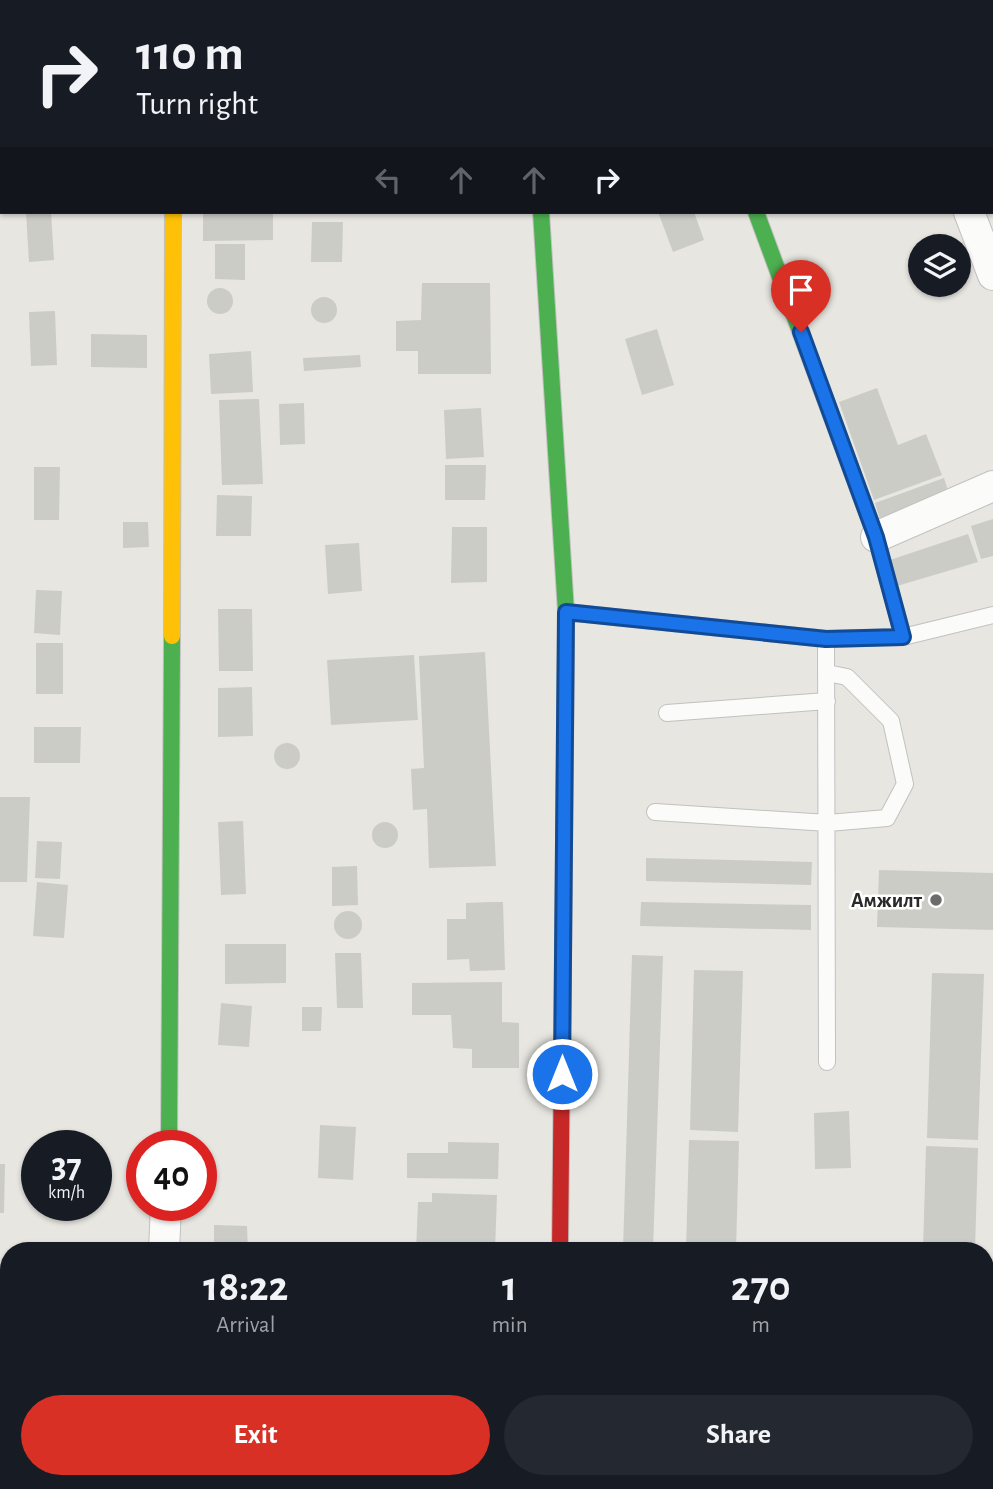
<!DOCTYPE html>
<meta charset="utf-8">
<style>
:root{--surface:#171b24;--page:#242831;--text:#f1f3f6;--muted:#9ea1a6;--accent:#d93025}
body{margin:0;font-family:"Alegreya Sans",sans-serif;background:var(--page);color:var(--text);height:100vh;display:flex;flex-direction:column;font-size:26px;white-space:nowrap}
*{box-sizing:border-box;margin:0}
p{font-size:23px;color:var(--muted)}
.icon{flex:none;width:38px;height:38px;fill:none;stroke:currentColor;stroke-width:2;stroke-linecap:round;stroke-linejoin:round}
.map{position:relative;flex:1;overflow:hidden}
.sheet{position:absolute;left:0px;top:1242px;width:994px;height:247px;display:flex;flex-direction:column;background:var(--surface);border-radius:28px 28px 0 0;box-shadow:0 2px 5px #0004}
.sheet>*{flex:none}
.hud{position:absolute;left:0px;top:0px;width:994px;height:214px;box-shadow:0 2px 5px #0004;background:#171b24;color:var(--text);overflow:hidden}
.fabs{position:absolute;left:908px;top:234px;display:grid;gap:14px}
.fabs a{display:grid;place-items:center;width:63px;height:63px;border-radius:50%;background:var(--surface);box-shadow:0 2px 5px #0004;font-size:35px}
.speed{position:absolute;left:21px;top:1130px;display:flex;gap:14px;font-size:35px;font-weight:700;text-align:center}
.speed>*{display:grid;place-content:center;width:91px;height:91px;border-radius:50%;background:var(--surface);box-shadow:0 2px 5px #0004;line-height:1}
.speed small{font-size:18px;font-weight:400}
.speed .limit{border:10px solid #d22;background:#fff;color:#111}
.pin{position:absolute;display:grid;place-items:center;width:60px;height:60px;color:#fff;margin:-72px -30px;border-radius:50% 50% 50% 0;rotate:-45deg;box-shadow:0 0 7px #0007}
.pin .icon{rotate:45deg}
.me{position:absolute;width:77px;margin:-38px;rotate:0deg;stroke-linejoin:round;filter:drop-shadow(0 0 5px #0008)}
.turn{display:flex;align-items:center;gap:24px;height:147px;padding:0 21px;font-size:32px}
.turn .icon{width:91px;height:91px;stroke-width:2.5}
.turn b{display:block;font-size:49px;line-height:60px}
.lanes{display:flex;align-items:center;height:66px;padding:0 21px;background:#0003;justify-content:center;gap:35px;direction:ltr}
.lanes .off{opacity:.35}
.eta{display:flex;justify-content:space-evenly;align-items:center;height:119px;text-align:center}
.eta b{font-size:42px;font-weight:600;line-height:49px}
.button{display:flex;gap:14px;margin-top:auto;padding:14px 21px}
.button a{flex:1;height:80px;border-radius:42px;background:var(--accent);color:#fff;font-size:28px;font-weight:600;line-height:80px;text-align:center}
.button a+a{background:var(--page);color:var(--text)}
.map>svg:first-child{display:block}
.building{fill:#ccccc7}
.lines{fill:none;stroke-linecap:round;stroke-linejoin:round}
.lane-casing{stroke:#c2c1c0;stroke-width:18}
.street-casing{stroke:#c2c1c0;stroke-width:32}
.fast-casing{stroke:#c2c1c0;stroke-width:18}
.slow-casing{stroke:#c2c1c0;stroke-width:18}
.jam-casing{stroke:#c2c1c0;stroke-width:18}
.lane{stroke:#fbfbfa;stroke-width:16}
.street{stroke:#fbfbfa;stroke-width:30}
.fast{stroke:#4caf50;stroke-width:16}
.slow{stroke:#ffc107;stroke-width:16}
.jam{stroke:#c62828;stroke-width:16}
.route-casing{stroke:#114b97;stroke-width:18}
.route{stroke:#1a73e8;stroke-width:12}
.poi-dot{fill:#6c6c6a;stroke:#fff;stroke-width:2.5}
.labels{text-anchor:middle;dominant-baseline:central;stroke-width:5;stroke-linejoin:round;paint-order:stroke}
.poi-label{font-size:21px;font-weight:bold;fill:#2a2a2a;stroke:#fff;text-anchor:end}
</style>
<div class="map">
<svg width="993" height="1489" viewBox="0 0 993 1489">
<rect width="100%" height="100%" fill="#e7e6e1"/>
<path class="building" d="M26 212H51L54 260 29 262Z
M203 212H273V240L203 241Z
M658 212H694L704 240 673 252Z
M312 222H343L342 262H311Z
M215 244H245V280L215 279Z
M422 283H490L491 374H418V351H396V321L421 320Z
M207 301a13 13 0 1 1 26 0a13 13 0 1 1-26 0Z
M311 310a13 13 0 1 1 26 0a13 13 0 1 1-26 0Z
M55 311 57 365 31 366 29 312Z
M657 329 674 385 642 395 625 339Z
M91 334 147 335V368L91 367Z
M251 351 253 392 211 394 209 354Z
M360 355 361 367 304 371 303 358Z
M877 388 898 445 926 434 942 475 874 500 839 402Z
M259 399 263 484 222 485 219 400Z
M304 403 305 444 280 445 279 404Z
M481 408 484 457 446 459 444 410Z
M445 465H486L485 500H445Z
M34 467H60L59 520H34Z
M944 478 952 503 884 533 875 503Z
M217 495 252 496 251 536H216Z
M993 519V556L981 559 971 526Z
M123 522H148L149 547 123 548Z
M452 527H487V582L451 583Z
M968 534 978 562 897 586 890 560Z
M359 543 362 591 328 594 325 545Z
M36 590 62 591 60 635 34 633Z
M218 609H252L253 671H219Z
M36 643H63V694H36Z
M485 652 496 866 429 868 427 809 413 810 411 769 424 768 419 656Z
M414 655 418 720 331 725 327 660Z
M252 687 253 736 218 737V688Z
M34 727H81L80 763H34Z
M274 756a13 13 0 1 1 26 0a13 13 0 1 1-26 0Z
M0 797H30L27 882H0Z
M243 821 246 894 221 895 218 822Z
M372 835a13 13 0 1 1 26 0a13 13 0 1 1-26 0Z
M37 841 62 842 60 879 35 878Z
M646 858 812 862 811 885 646 881Z
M357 866 358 905 332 906V867Z
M879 870 993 873V930L877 927Z
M37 882 68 885 64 938 33 936Z
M491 902H503L505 970 470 971 469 959 447 960V919H466V903Z
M641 902 811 905V930L640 926Z
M334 925a14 14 0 1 1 28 0a14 14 0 1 1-28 0Z
M225 944H286V983L225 984Z
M335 953H361L363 1008H337Z
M632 955 663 956 653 1251H623Z
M694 970 743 971 738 1132 690 1130Z
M932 973 984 974 978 1140 927 1138Z
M502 982V1022L519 1023V1068H472V1049L453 1048 451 1015H412V983Z
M221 1003 252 1006 249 1047 218 1045Z
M302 1007H322L321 1031H302Z
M849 1111 851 1168 815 1169 814 1113Z
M320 1125 356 1127 353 1180 318 1178Z
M689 1140 739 1141 736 1251H686Z
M448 1142 499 1143 498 1179 407 1178V1153H448Z
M926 1146 978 1148 975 1251H923Z
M0 1164H5L4 1213H0Z
M432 1193 497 1195 495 1251H416L418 1202H432Z
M214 1225 247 1226 248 1251H214Z
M985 1421H993V1447H985Z
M187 1480H213V1489H187Z
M333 1480H382V1489H332Z"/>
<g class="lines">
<defs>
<path id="lane" d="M566 612 826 639 827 1062
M826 639 903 637 993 615
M667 713 827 701
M655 812 828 823 887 818 905 784 891 721 847 677 827 673"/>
<path id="street" d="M169 0V2
M528 0V2
M679 0V2
M888 0 889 2
M969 212 993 275
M876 537 993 486
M164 1251 166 1206
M151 1489V1480
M555 1489V1480"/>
<path id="fast" d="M541 212 566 612V654
M756 212 876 537 903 637
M169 1146 172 636"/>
<path id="slow" d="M172 636 173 212"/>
<path id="jam" d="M560 1251 566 654"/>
</defs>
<use href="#lane" class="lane-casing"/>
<use href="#street" class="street-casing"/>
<use href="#fast" class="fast-casing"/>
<use href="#slow" class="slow-casing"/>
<use href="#jam" class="jam-casing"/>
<use href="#lane" class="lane"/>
<use href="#street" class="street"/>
<use href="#fast" class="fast"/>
<use href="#slow" class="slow"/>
<use href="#jam" class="jam"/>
</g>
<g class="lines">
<defs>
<path id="route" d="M562 1074 566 612 826 639 903 637 876 537 801 332"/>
</defs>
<use href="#route" class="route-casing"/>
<use href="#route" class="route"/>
</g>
<circle class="poi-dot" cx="936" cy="900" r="7"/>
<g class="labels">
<g class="poi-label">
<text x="922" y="900">Амжилт</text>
</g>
</g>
</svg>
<div class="fabs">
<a><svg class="icon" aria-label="layers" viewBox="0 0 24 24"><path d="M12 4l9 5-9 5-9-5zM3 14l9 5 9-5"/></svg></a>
</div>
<div class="speed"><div>37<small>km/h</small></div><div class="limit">40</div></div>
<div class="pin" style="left:801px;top:332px;background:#d93025"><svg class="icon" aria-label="arrive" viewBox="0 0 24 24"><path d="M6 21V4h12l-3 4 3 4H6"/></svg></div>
<svg class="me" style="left:562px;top:1074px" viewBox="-20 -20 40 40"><circle r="17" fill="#1a73e8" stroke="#fff" stroke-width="3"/><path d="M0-11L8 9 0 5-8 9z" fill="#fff"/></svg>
<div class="hud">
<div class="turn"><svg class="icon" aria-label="right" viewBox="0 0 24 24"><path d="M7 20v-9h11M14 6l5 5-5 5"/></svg><div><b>110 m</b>Turn right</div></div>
<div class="lanes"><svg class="icon off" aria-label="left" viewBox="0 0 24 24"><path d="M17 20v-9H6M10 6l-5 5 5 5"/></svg><svg class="icon off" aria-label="ahead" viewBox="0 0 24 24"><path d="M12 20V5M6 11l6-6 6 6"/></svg><svg class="icon off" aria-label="ahead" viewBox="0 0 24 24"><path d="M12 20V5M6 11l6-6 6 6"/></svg><svg class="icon" aria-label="right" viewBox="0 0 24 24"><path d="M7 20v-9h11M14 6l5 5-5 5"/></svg></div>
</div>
<section class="sheet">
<div class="eta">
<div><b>18:22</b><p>Arrival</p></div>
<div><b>1</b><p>min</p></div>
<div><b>270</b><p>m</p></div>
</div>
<div class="button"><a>Exit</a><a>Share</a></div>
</section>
</div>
